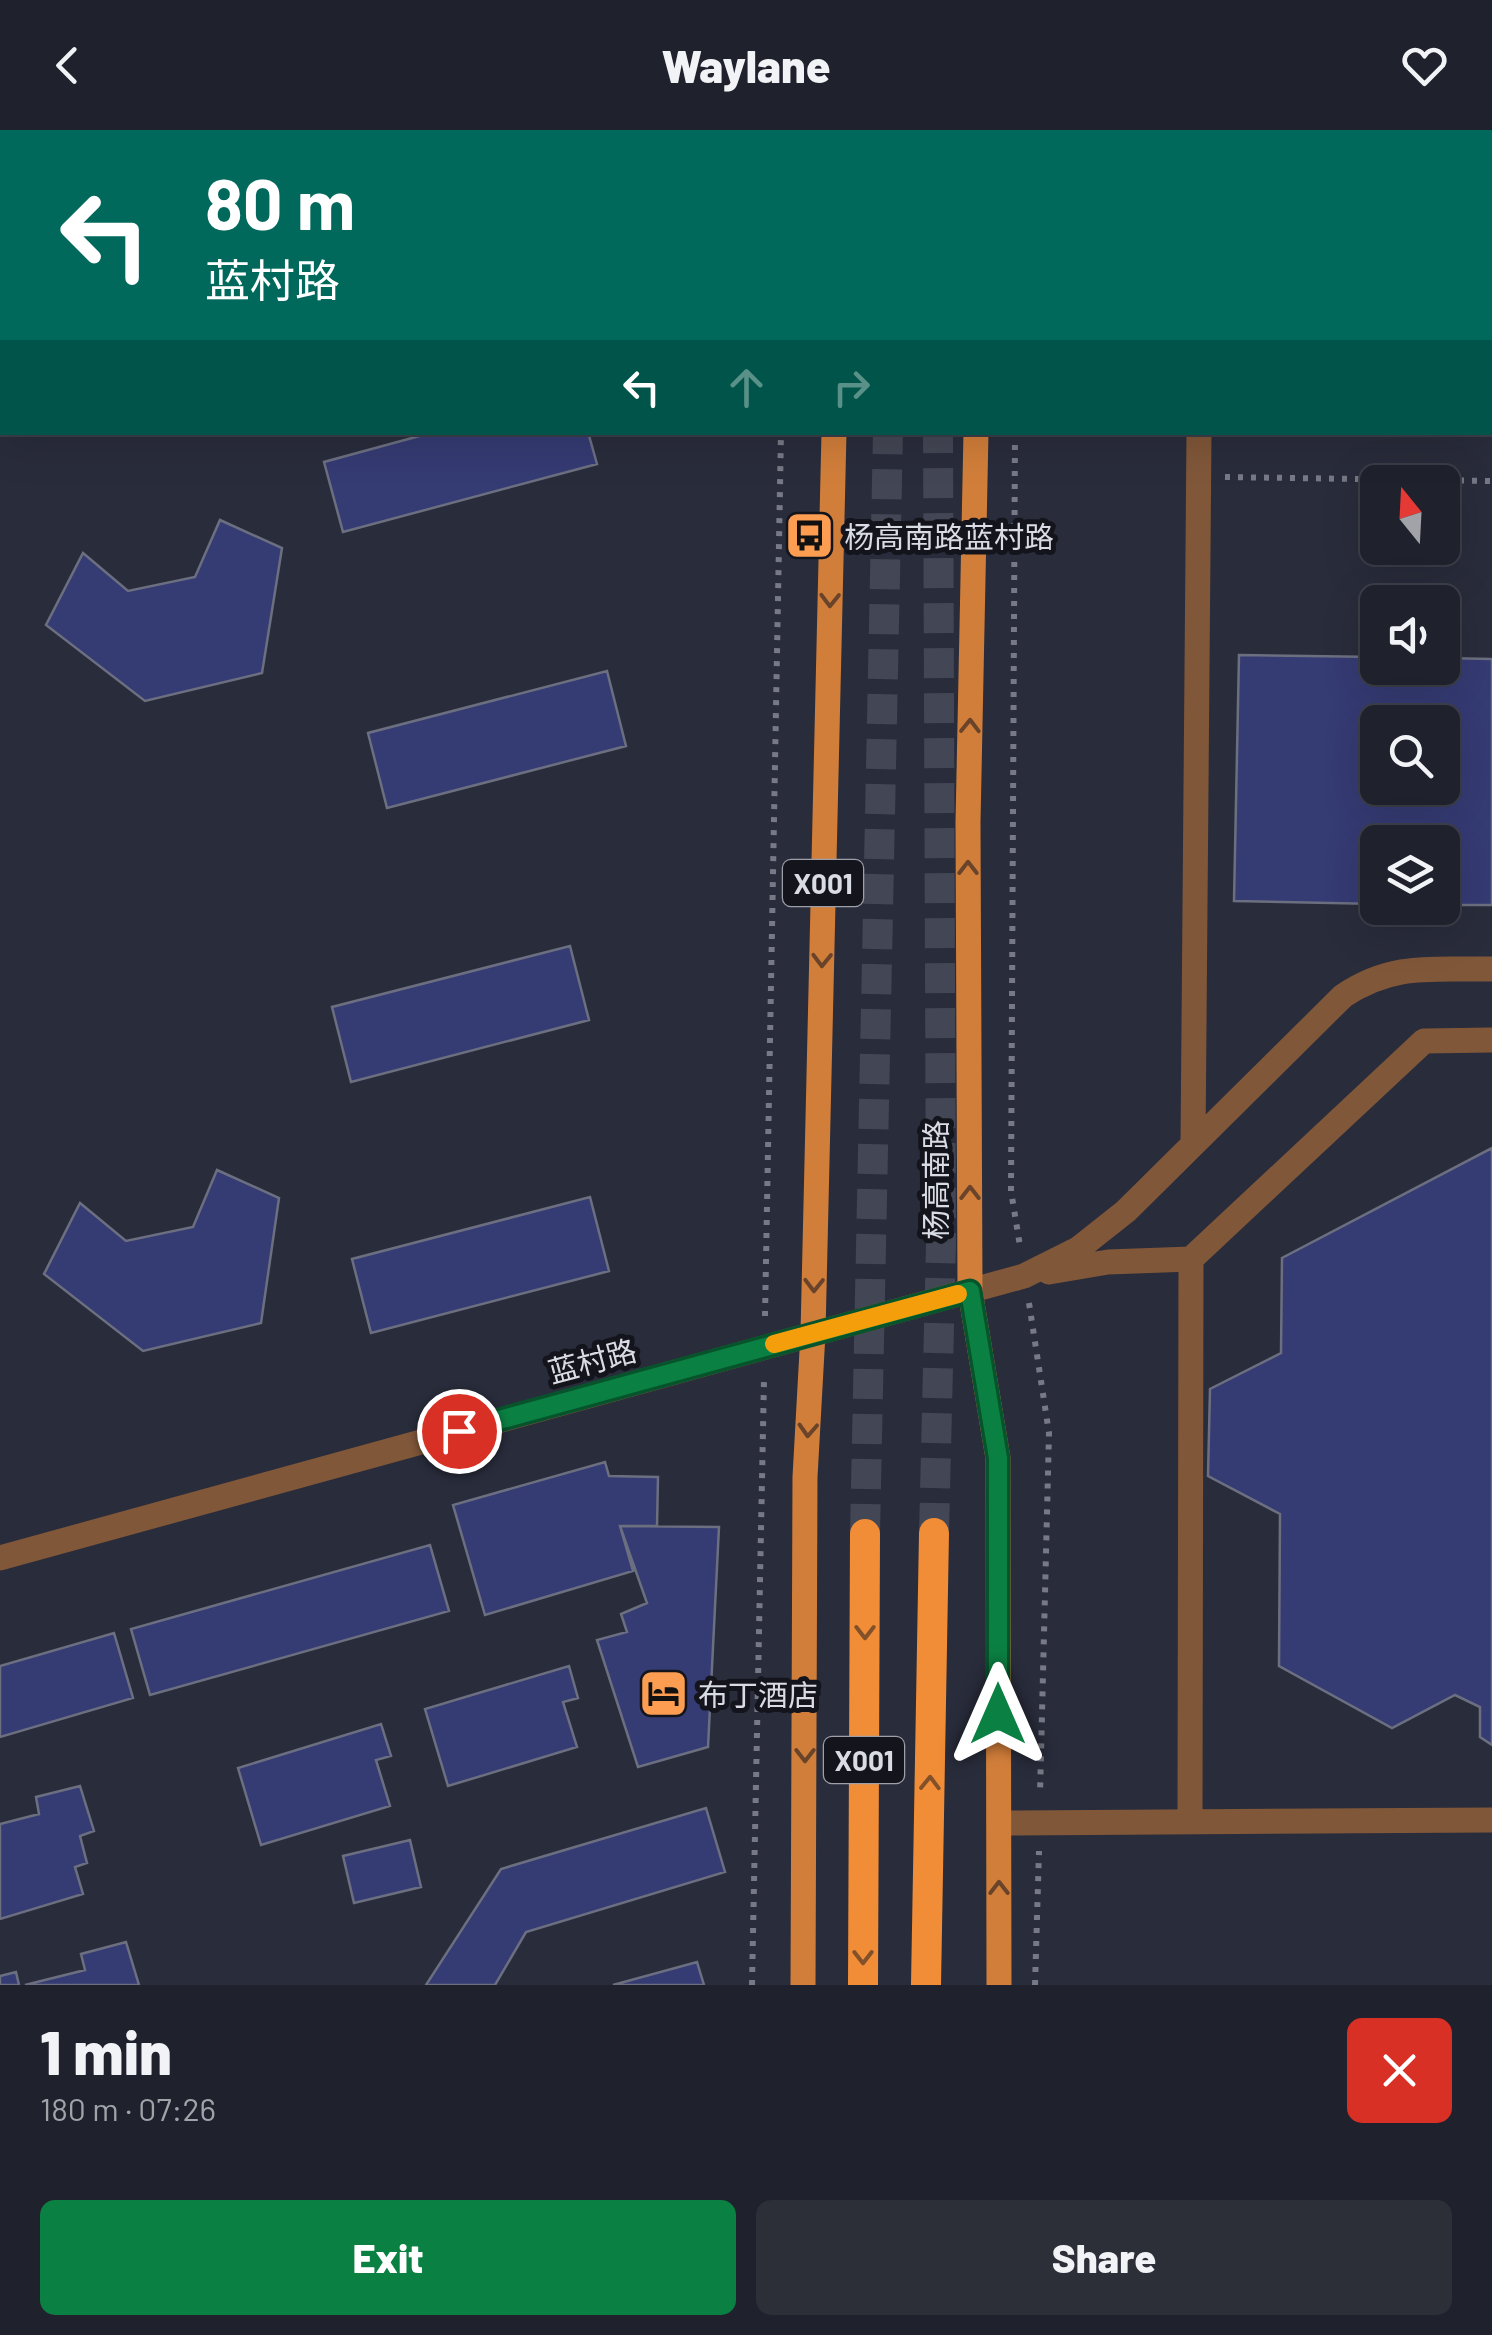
<!DOCTYPE html>
<meta charset="utf-8">
<style>
:root{--surface:#1f212c;--page:#2c2e38;--text:#f1f3f6;--muted:#a1a3a9;--line:#3c3e48;--accent:#0b8043}
body{margin:0;font-family:Barlow,"Noto Sans SC",sans-serif;background:var(--page);color:var(--text);height:100vh;display:flex;flex-direction:column;font-size:38px;white-space:nowrap}
*{box-sizing:border-box;margin:0}
p{font-size:32px;color:var(--muted)}
.icon{flex:none;width:55px;height:55px;fill:none;stroke:currentColor;stroke-width:2;stroke-linecap:round;stroke-linejoin:round}
.map{position:relative;height:1855px;overflow:hidden}
.panel{display:flex;flex-direction:column;background:var(--surface);flex:1}
.panel>*{flex:none}
.hud{position:absolute;left:0px;top:0px;width:1492px;height:305px;box-shadow:0 10px 40px #0002,0 0 0 2px var(--line);background:#00695c;color:#fff;overflow:hidden}
.needle{width:65px;rotate:342deg}
.fabs{position:absolute;left:1360px;top:335px;display:grid;gap:20px}
.fabs a{display:grid;place-items:center;width:100px;height:100px;border-radius:15px;background:var(--surface);box-shadow:0 10px 40px #0002,0 0 0 2px var(--line);font-size:50px}
.pin{position:absolute;display:grid;place-items:center;width:85px;height:85px;color:#fff;margin:-42px;border:5px solid #fff;border-radius:50%;box-shadow:0 2px 10px #0007}
.me{position:absolute;width:110px;margin:-55px;rotate:0deg;stroke-linejoin:round;filter:drop-shadow(0 0 8px #0008)}
.turn{display:flex;align-items:center;gap:35px;height:210px;padding:0 40px;font-size:45px}
.turn .icon{width:130px;height:130px;stroke-width:2.5}
.turn b{display:block;font-size:70px;line-height:85px}
.lanes{display:flex;align-items:center;height:95px;padding:0 40px;background:#0003;justify-content:center;gap:50px;direction:ltr}
.lanes .off{opacity:.35}
.round{display:grid;place-items:center;flex:none;width:105px;height:105px;border-radius:15px;background:var(--page)}
.head{display:flex;align-items:center;justify-content:space-between;height:170px;padding:0 40px}
h1{font-size:60px;font-weight:800;line-height:75px}
.button{display:flex;gap:20px;margin-top:auto;padding:20px 40px}
.button a{flex:1;height:115px;border-radius:15px;background:var(--accent);color:#fff;font-size:40px;font-weight:800;line-height:115px;text-align:center}
.button a+a{background:var(--page);color:var(--text)}
header{display:flex;justify-content:space-between;align-items:center;height:130px;padding:0 40px;background:var(--surface);font-size:45px;font-weight:800}
.map>svg:first-child{display:block}
.building{fill:#353b73;stroke:#6c6f80;stroke-width:2.5;fill-rule:evenodd}
.lines{fill:none;stroke-linecap:round;stroke-linejoin:round}
.highway-tunnel{stroke:#434654;stroke-width:30;stroke-dasharray:30 15;stroke-linecap:butt}
.path{stroke:#777986;stroke-width:6;stroke-dasharray:5 8;stroke-linecap:butt}
.minor{stroke:#805739;stroke-width:25}
.major{stroke:#d17e3a;stroke-width:25}
.highway{stroke:#f18d37;stroke-width:30}
.oneway{stroke:#69442a}
.oneway2{stroke:#82512a}
.route-casing{stroke:#07532c;stroke-width:25}
.route{stroke:#0b8043;stroke-width:18}
.slow{stroke:#f59e0b;stroke-width:18}
.labels{text-anchor:middle;dominant-baseline:central;stroke-width:10;stroke-linejoin:round;paint-order:stroke}
.shield{fill:#14151c;stroke:#9ea0a9;stroke-width:2.5}
.shield-label{font-size:28px;font-weight:bold;fill:#d9dbe5}
.poi-label{font-size:30px;fill:#d9dbe5;stroke:#14151c;text-anchor:start}
.street-label{font-size:30px;fill:#d9dbe5;stroke:#14151c}
</style>
<header><svg class="icon" aria-label="back" viewBox="0 0 24 24"><path d="M15 5l-7 7 7 7"/></svg>Waylane<svg class="icon" aria-label="heart" viewBox="0 0 24 24"><path d="M12 20l-8-8c-3-5 5-10 8-4 3-6 11-1 8 4z"/></svg></header>
<div class="map">
<svg width="1492" height="1855" viewBox="0 0 1492 1855">
<rect width="100%" height="100%" fill="#292c3b"/>
<path class="building" d="M1490 44H1492V298H1490Z
M434 302H588L597 334 343 402 324 332Z
M220 390 282 418 262 543 145 571 46 495 83 423 128 461 195 447Z
M1239 525 1378 527V538H1442V528L1492 529V775H1442V712H1378V774L1234 771ZM1378 592H1442V658H1378Z
M607 541 626 616 387 678 368 603Z
M570 816 589 890 351 952 332 877Z
M1492 1018V1615L1480 1607V1577L1455 1565 1392 1598 1279 1536 1280 1384 1208 1346 1210 1259 1281 1223 1282 1128Z
M217 1040 279 1068 261 1193 143 1221 44 1144 80 1073 126 1111 193 1097Z
M590 1067 609 1141 371 1203 352 1129Z
M605 1332 609 1346 658 1347 657 1396H620L633 1441 485 1485 453 1375Z
M620 1396 719 1397 708 1617 638 1637 597 1510 627 1502 621 1484 647 1473Z
M430 1415 449 1481 150 1565 131 1499Z
M114 1503 133 1568 0 1607V1536Z
M569 1536 578 1568 563 1572 577 1617 448 1656 425 1579Z
M381 1594 391 1626 376 1630 390 1676 261 1715 238 1638Z
M80 1656 94 1701 80 1706 87 1733 75 1737 83 1764 0 1789V1694L39 1684 36 1667Z
M706 1678 725 1742 526 1802 495 1855H426L501 1739Z
M410 1710 421 1757 354 1773 343 1726Z
M126 1812 139 1855H25L85 1840 81 1824Z
M697 1832 704 1855H613Z
M16 1842 19 1855H0V1846Z"/>
<g class="lines">
<path class="highway-tunnel" d="M894 2V0
M941 2V0
M934 1403 941 1114 938 302
M865 1404 888 302"/>
<path class="path" d="M787 2V0
M1017 2V0
M1015 302 1011 1061 1020 1116
M1225 347 1492 351
M1029 1173 1049 1303 1040 1664
M765 1186 781 302
M752 1855 764 1249
M1035 1855 1039 1721"/>
<path class="minor" d="M1202 2V0
M1193 1014 1199 302
M1049 1142 1108 1132 1191 1129
M0 1428 1024 1146 1078 1119 1126 1081 1343 866C1393 832 1434 840 1492 839
M1190 1690 1191 1129 1424 911 1492 910
M999 1693 1492 1690"/>
<path class="major" d="M842 2 843 0
M982 2V0
M976 302 968 693 970 1161 998 1328 999 1855
M803 1855 805 1347 813 1203 834 302"/>
<path class="highway" d="M863 1855 865 1404
M926 1855 934 1403"/>
</g>
<defs><path id="oneway-chevron" d="M-2-3.5L2.5 0L-2 3.5" fill="none" stroke-width="1.6" stroke-linecap="round" stroke-linejoin="round" transform="scale(2.5)"/></defs>
<g class="oneway">
<use href="#oneway-chevron" transform="translate(830 470) rotate(91)"/>
<use href="#oneway-chevron" transform="translate(970 596) rotate(-89)"/>
<use href="#oneway-chevron" transform="translate(968 738) rotate(-90)"/>
<use href="#oneway-chevron" transform="translate(822 830) rotate(91)"/>
<use href="#oneway-chevron" transform="translate(970 1063) rotate(-90)"/>
<use href="#oneway-chevron" transform="translate(814 1155) rotate(91)"/>
<use href="#oneway-chevron" transform="translate(808 1300) rotate(93)"/>
<use href="#oneway-chevron" transform="translate(805 1625) rotate(90)"/>
<use href="#oneway-chevron" transform="translate(999 1758) rotate(-90)"/>
</g>
<g class="oneway2">
<use href="#oneway-chevron" transform="translate(865 1502) rotate(90)"/>
<use href="#oneway-chevron" transform="translate(930 1653) rotate(-89)"/>
<use href="#oneway-chevron" transform="translate(863 1827) rotate(90)"/>
</g>
<g class="lines">
<defs>
<path id="route" d="M459 1301 970 1161 998 1328V1584"/>
</defs>
<use href="#route" class="route-casing"/>
<use href="#route" class="route"/>
<path class="slow" d="M774 1214 958 1164"/>
</g>
<defs>
<symbol id="bus-square" viewBox="-11 -11 22 22"><rect x="-9" y="-9" width="18" height="18" rx="4" fill="#fc9d52" stroke="#14151c"/><path d="M-5-6H5V4H4V6H2V4H-2V6H-4V4H-5ZM-3.5-4V0h7V-4ZM-3.5 1.2v1.5H-2V1.2ZM2 1.2v1.5H3.5V1.2Z" fill="#111"/></symbol>
<symbol id="hotel-square" viewBox="-11 -11 22 22"><rect x="-9" y="-9" width="18" height="18" rx="4" fill="#fc9d52" stroke="#14151c"/><path d="M-6-4.5h1.5V1H6V5H4.5V3h-9V5H-6ZM-4 0a1.8 1.8 0 1 1 3.6 0ZM.5 0V-2.5h3Q6-2.5 6 0Z" fill="#111"/></symbol>
</defs>
<g fill-rule="evenodd">
<use href="#bus-square" x="782" y="378" width="55" height="55"/>
<use href="#hotel-square" x="636" y="1536" width="55" height="55"/>
</g>
<g class="labels">
<g class="shield">
<rect x="783" y="730" width="80" height="46" rx="8"/>
<rect x="824" y="1607" width="80" height="46" rx="8"/>
</g>
<g class="shield-label">
<text x="823" y="753">X001</text>
<text x="864" y="1630">X001</text>
</g>
<g class="poi-label">
<text x="844" y="406">杨高南路蓝村路</text>
<text x="698" y="1564">布丁酒店</text>
</g>
<g class="street-label">
<text transform="translate(935 1050) rotate(-90)">杨高南路</text>
<text transform="translate(592 1230) rotate(-15)">蓝村路</text>
</g>
</g>
</svg>
<div class="fabs">
<a><svg class="needle" viewBox="-14 -14 28 28"><path d="M0-13l5 13h-10z" fill="#e53935"/><path d="M0 13l5-13h-10z" fill="#a1a3a9"/></svg></a>
<a><svg class="icon" aria-label="sound" viewBox="0 0 24 24"><path d="M4 9h4l5-4v14l-5-4H4zM17 9q2 3 0 6"/></svg></a>
<a><svg class="icon" aria-label="search" viewBox="0 0 24 24"><circle cx="10" cy="10" r="6"/><path d="M15 15l6 6"/></svg></a>
<a><svg class="icon" aria-label="layers" viewBox="0 0 24 24"><path d="M12 4l9 5-9 5-9-5zM3 14l9 5 9-5"/></svg></a>
</div>
<div class="pin" style="left:459px;top:1301px;background:#d93025"><svg class="icon" aria-label="arrive" viewBox="0 0 24 24"><path d="M6 21V4h12l-3 4 3 4H6"/></svg></div>
<svg class="me" style="left:998px;top:1584px" viewBox="-20 -20 40 40"><path d="M0-17L14 15 0 8-14 15z" fill="#0b8043" stroke="#fff" stroke-width="4"/></svg>
<div class="hud">
<div class="turn"><svg class="icon" aria-label="left" viewBox="0 0 24 24"><path d="M17 20v-9H6M10 6l-5 5 5 5"/></svg><div><b>80 m</b>蓝村路</div></div>
<div class="lanes"><svg class="icon" aria-label="left" viewBox="0 0 24 24"><path d="M17 20v-9H6M10 6l-5 5 5 5"/></svg><svg class="icon off" aria-label="ahead" viewBox="0 0 24 24"><path d="M12 20V5M6 11l6-6 6 6"/></svg><svg class="icon off" aria-label="right" viewBox="0 0 24 24"><path d="M7 20v-9h11M14 6l5 5-5 5"/></svg></div>
</div>
</div>
<section class="panel">
<div class="head"><div><h1>1 min</h1><p>180 m · 07:26</p></div><a class="round" style="background:#d93025;color:#fff"><svg class="icon" aria-label="close" viewBox="0 0 24 24"><path d="M6 6l12 12M18 6L6 18"/></svg></a></div>
<div class="button"><a>Exit</a><a>Share</a></div>
</section>
